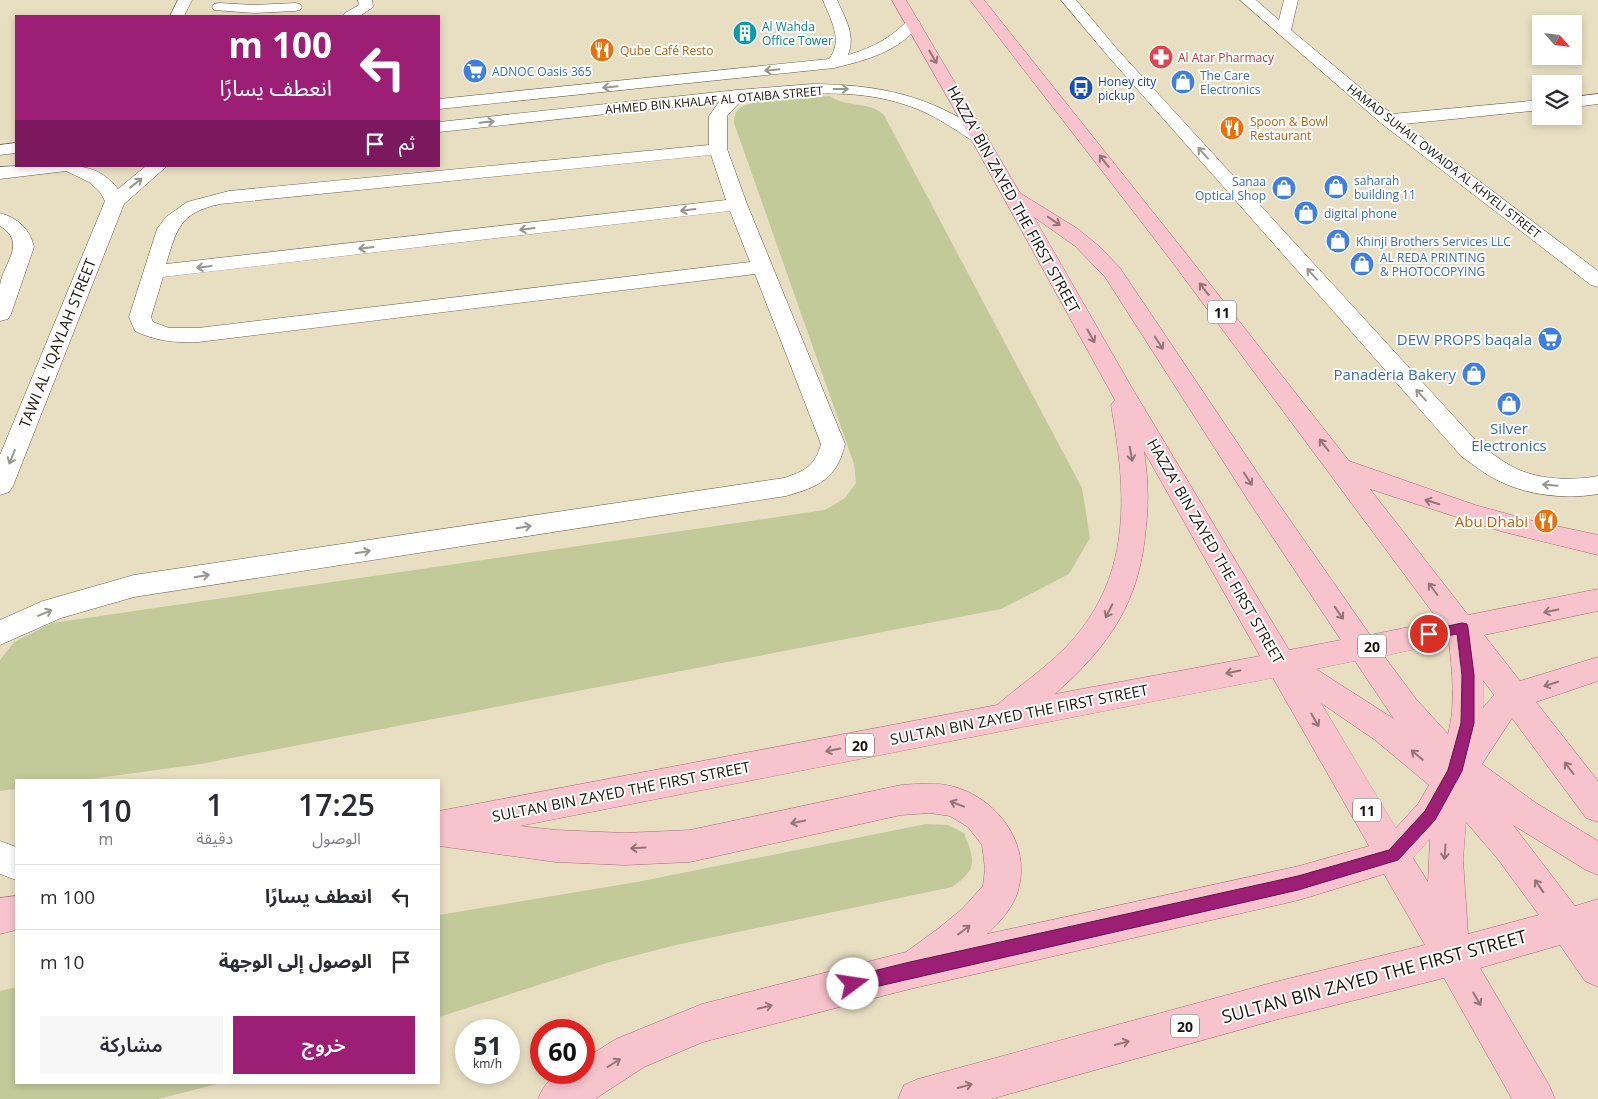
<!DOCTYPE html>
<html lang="ar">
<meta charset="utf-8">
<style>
:root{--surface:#fff;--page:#f7f7f7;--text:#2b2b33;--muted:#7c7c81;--line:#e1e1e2;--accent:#9c1f75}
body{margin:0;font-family:"Open Sans","Noto Sans Arabic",sans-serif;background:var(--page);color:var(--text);direction:rtl;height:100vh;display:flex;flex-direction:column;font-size:19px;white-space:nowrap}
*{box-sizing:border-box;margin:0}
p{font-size:16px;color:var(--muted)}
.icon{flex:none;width:28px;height:28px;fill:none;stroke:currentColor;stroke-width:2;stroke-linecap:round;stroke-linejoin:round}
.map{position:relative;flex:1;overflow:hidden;direction:ltr}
.details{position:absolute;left:15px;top:779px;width:425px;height:305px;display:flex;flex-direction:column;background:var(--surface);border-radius:0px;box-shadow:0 2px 8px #0003;direction:rtl}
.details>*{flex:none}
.top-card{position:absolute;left:15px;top:15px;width:425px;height:152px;border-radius:0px;box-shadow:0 2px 8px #0003;direction:rtl;background:#9c1f75;color:#fff;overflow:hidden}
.needle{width:32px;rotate:118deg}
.fabs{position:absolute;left:1532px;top:15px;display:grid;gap:10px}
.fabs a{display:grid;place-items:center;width:50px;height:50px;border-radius:0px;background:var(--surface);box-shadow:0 2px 8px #0003;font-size:25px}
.speed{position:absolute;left:455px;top:1019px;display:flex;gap:10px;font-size:25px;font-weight:700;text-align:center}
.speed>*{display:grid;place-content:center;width:65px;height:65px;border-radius:50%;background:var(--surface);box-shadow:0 2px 8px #0003;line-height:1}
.speed small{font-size:12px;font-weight:400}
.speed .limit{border:8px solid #d22;background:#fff;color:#111}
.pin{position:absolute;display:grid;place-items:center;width:42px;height:42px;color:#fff;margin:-21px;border:2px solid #fff;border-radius:50%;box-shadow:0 1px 5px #0007}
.me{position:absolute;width:55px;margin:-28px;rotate:76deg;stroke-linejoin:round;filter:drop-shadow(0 0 4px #0008)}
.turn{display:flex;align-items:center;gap:18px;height:105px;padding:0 25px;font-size:22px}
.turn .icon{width:65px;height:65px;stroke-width:2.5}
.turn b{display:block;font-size:35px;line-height:42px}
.then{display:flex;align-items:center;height:48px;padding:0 25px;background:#0003;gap:10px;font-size:19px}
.eta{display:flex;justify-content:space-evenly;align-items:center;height:85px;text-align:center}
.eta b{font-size:30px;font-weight:600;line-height:35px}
.action{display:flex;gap:10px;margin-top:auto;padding:10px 25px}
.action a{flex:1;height:58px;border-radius:0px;background:var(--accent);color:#fff;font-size:20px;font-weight:600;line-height:58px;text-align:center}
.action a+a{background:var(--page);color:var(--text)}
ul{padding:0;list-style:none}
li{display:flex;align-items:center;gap:15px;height:65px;padding:0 25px;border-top:1px solid var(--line)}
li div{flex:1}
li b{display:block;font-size:19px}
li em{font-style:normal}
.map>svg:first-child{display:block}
.green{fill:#c3ca9a}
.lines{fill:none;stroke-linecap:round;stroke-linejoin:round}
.minor-casing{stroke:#615941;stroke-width:1}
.major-casing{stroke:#a56c74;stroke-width:1}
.minor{fill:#fff;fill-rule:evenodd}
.major{fill:#f7c3cd;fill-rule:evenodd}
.oneway{stroke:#937576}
.oneway2{stroke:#989691}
.route{fill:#9c1f75;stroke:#65144c}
.labels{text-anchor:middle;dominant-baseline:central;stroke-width:4;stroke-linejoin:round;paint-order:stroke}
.far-culture-label{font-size:12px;fill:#0d838f;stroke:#fff;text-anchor:start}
.far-food-label{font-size:12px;fill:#c56008;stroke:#fff;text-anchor:start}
.far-health-label{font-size:12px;fill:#be3a42;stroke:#fff;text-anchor:start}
.far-shop-label{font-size:12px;fill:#366cbe;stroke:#fff;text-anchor:start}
.far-transit-label{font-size:12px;fill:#164399;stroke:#fff;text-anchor:start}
.far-street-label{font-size:12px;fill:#19150b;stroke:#fff}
.shield{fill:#fff;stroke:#5e5b54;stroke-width:1}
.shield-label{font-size:14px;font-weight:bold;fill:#19150b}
.street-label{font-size:15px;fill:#19150b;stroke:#fff}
.shop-label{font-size:15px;fill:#366cbe;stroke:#fff;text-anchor:end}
.food-label{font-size:15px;fill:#c56008;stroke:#fff;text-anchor:end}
.near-street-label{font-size:18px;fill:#19150b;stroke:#fff}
</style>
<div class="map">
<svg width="1598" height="1099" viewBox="0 0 1598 1099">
<rect width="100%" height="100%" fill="#e8dfc3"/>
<path class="green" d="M830 96C846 108 870 101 884 115L1082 488 1090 538 1069 574 1001 609 201 764 83 780H16V789L0 791V660L14 642 52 623 825 510 845 498 856 483 854 464 734 123C734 108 743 105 756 102Z
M926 824 948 825 964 833C975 861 978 869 952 887L676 945 610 962 439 1017V915L637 882Z
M16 987V1082L221 1083 158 1099H0V991Z"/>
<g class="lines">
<defs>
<path id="minor" d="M178 0H192L184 16H170Z
M358 0H372L373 7 360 16H343L345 13 359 5Z
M823 0H837C845 18 856 35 848 55 872 48 891 38 908 20H918L920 23C900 52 866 60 834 68L439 109V99L829 59C844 40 830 19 823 0Z
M1061 0H1076L1117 49 1480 445C1491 452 1501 461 1513 467 1538 480 1571 481 1598 476V494C1565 500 1525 495 1495 479 1483 473 1473 464 1462 457L1107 55Z
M1240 0H1256L1279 20 1284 0H1298L1291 30 1392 114 1541 100V110L1404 124 1598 271V287L1591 285 1382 124Z
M219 3 254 5 295 3 300 4 302 7 300 10 295 11 254 13 214 10 212 7 214 4Z
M813 84C882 85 927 95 985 133L988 137 985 141C981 142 978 143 974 141 966 138 959 131 951 127 937 118 922 110 906 105 854 87 795 94 742 100L727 116V149L747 204 845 444C837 479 818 487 786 496L134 597 61 618 0 645V620L43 601 134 575 784 478C805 471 815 466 821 444L755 274 198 342C176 343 155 341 135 331L129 317 157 229 166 217 187 202 229 191 709 145V116L719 102 439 132V122L737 90ZM711 155 726 200 166 264C177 229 179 213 220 204ZM730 211 750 262 198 328H169L153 322 151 317 163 277Z
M1598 94V104L1574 107V97Z
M16 143V153L0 155V145Z
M16 166C54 171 90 153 118 189L146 166H167L124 204 13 486 9 492 0 495V455L105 201 100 192 89 182 66 171 0 179V167Z
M0 213C18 218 30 229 34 247L11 314 8 319 0 321C0 309 0 296 0 285 3 263 28 243 0 226Z
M0 841 16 847V880L0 874Z"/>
<path id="major" d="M892 0H906L1020 193 1078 229 1100 247 1120 268 1267 487 1370 635 1439 621 1170 259 970 0H984L1184 251 1349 461 1475 505 1533 521 1598 535V555L1500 531 1370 489 1468 615 1598 589V611L1484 635 1520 681 1598 657V681L1536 702 1598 781V822L1586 818 1512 718 1482 764 1536 803 1598 841V875L1586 870 1513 825 1575 906 1598 899V987L1585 981 1560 945 1480 968 1549 1085 1555 1099H1512L1444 978 1275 1020 991 1099H898L904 1085 918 1079 1275 982 1425 945 1384 874 1299 900 910 989 703 1042 644 1067 595 1099H538C548 1075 559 1072 584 1072V1059L616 1039 702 1004 906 952 939 928 962 909 983 886 985 869 982 845 968 827 950 816 930 813 901 815 690 862 625 865 556 862 439 846V811L997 705C1019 686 1043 670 1064 649 1133 579 1127 495 1111 405L1115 400 970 137ZM1034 217 1075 246 1105 277 1248 500 1341 640 1289 650 1132 388ZM1144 451 1260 656 1055 694C1110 645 1140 602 1146 527 1149 501 1148 477 1144 451ZM1449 642C1452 672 1456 705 1448 734L1416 699 1384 656ZM1355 661 1394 719 1316 669ZM1273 678 1369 846 1299 866 987 934C1000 922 1013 908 1018 891 1032 843 996 797 951 786 935 782 917 784 901 785L690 830 625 833 556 830 520 826ZM1483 680 1494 695 1483 708ZM1321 703 1375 740 1429 785 1418 804 1396 828ZM1466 822 1497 858 1539 915 1468 934 1463 860ZM1430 839 1428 882 1413 858Z
M16 896V930L0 934V898Z"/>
</defs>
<use href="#minor" class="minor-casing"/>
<use href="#major" class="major-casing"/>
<use href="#minor" class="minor"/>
<use href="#major" class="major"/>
</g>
<defs><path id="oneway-shaft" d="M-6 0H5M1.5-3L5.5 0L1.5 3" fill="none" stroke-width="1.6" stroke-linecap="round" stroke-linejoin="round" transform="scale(1.25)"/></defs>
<g class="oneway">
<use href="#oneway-shaft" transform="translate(933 57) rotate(60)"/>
<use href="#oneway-shaft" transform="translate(1104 161) rotate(-128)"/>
<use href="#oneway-shaft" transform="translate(1054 221) rotate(35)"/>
<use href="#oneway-shaft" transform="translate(1204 289) rotate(-128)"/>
<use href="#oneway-shaft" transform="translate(1091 336) rotate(61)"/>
<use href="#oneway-shaft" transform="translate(1159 343) rotate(57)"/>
<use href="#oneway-shaft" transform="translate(1324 445) rotate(-128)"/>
<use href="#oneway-shaft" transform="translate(1131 454) rotate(80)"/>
<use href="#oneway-shaft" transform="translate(1248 479) rotate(57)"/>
<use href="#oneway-shaft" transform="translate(1432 502) rotate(-162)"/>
<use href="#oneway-shaft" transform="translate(1433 589) rotate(-127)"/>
<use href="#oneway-shaft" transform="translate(1109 611) rotate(117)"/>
<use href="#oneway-shaft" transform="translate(1551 611) rotate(169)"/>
<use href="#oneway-shaft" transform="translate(1339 613) rotate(55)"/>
<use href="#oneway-shaft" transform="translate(1233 672) rotate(169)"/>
<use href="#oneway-shaft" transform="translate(1551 684) rotate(162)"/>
<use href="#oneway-shaft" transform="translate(1315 720) rotate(60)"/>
<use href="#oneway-shaft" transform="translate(833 750) rotate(169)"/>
<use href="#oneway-shaft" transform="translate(1417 755) rotate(-140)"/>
<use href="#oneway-shaft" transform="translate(1569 768) rotate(-127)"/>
<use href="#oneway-shaft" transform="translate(957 804) rotate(-159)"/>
<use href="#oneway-shaft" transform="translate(798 822) rotate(168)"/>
<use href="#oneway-shaft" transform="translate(638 848) rotate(177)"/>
<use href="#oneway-shaft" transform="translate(1445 852) rotate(94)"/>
<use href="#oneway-shaft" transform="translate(1539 886) rotate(-125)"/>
<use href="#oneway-shaft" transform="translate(964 930) rotate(-37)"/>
<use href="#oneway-shaft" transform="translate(1477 999) rotate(60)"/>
<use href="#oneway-shaft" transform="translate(765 1007) rotate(-14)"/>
<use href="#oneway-shaft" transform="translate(1122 1043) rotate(-15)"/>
<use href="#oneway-shaft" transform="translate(614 1063) rotate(-32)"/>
<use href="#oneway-shaft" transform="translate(965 1086) rotate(-15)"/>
</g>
<g class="oneway2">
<use href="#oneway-shaft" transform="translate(772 70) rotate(174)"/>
<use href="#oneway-shaft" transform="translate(610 87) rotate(174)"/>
<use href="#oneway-shaft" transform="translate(841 89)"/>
<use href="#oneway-shaft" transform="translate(487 122) rotate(-6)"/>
<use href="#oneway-shaft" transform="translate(1203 153) rotate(-132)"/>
<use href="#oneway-shaft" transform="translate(136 183) rotate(-38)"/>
<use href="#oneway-shaft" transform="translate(688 210) rotate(173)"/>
<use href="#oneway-shaft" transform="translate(527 229) rotate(173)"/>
<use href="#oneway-shaft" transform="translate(366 248) rotate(173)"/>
<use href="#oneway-shaft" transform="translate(204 267) rotate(173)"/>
<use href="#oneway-shaft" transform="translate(1312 274) rotate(-132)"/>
<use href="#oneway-shaft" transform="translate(1421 395) rotate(-132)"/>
<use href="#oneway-shaft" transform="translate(12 457) rotate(112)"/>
<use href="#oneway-shaft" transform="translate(1550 485) rotate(-175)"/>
<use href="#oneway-shaft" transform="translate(524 527) rotate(-9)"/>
<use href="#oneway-shaft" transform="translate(363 552) rotate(-9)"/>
<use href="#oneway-shaft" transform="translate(202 576) rotate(-9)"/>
<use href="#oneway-shaft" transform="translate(45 613) rotate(-23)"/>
</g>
<path class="route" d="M1462 623 1467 624 1468 628 1474 675V723L1462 771 1435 820 1398 860 1298 890 853 992 848 990 846 984 848 979 853 976 910 962 1298 876 1389 850 1425 811 1448 770 1461 723 1462 675 1457 634 1429 639 1425 638 1423 634 1425 631 1429 630Z"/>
<defs>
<symbol id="building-disc" viewBox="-11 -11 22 22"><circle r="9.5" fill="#0f9aa8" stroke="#fff"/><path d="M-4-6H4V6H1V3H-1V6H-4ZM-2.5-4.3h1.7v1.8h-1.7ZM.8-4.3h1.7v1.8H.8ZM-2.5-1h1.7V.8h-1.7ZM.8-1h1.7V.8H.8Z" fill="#fff"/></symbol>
<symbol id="restaurant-disc" viewBox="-11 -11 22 22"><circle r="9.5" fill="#e8710a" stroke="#fff"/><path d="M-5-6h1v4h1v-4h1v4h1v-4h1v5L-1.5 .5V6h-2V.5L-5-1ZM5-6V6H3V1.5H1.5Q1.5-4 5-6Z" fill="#fff"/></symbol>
<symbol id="pharmacy-disc" viewBox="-11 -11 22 22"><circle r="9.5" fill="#e0444e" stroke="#fff"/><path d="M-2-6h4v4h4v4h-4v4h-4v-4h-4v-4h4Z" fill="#fff"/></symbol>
<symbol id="supermarket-disc" viewBox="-11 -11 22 22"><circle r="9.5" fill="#3f7fe0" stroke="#fff"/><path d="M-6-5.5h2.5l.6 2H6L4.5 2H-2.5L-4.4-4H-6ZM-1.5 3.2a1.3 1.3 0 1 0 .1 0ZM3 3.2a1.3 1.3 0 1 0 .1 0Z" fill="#fff"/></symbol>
<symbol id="shop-disc" viewBox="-11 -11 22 22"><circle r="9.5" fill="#3f7fe0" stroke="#fff"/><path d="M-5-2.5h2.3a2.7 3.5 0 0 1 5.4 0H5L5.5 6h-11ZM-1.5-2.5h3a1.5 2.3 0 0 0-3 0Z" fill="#fff"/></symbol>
<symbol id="bus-disc" viewBox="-11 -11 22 22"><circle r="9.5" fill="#1a4fb4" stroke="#fff"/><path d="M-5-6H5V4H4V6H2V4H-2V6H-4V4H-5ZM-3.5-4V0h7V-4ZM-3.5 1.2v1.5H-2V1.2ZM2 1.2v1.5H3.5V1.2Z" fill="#fff"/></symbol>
</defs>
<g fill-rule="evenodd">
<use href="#building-disc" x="731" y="19" width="28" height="28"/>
<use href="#restaurant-disc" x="588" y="36" width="28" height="28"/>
<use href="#pharmacy-disc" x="1147" y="43" width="28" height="28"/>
<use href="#supermarket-disc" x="461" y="57" width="28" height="28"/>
<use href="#shop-disc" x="1169" y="68" width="28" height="28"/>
<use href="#bus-disc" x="1067" y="74" width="28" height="28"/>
<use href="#restaurant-disc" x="1218" y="114" width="28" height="28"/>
<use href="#shop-disc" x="1322" y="173" width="28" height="28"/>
<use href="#shop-disc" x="1270" y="174" width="28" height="28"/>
<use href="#shop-disc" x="1292" y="199" width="28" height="28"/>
<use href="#shop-disc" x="1324" y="227" width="28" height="28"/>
<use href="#shop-disc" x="1348" y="250" width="28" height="28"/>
<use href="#supermarket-disc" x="1536" y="325" width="28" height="28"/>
<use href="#shop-disc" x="1460" y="360" width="28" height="28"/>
<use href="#shop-disc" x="1495" y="390" width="28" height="28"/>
<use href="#restaurant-disc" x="1532" y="507" width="28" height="28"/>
</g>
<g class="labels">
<g class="far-culture-label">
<text x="762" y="26">Al Wahda<tspan x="762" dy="14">Office Tower</tspan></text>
</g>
<g class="far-food-label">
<text x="620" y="50">Qube Café Resto</text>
<text x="1250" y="121">Spoon &amp; Bowl<tspan x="1250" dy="14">Restaurant</tspan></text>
</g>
<g class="far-health-label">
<text x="1178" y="57">Al Atar Pharmacy</text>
</g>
<g class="far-shop-label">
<text x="492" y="71">ADNOC Oasis 365</text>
<text x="1200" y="75">The Care<tspan x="1200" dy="14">Electronics</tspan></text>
<text x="1354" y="180">saharah<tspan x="1354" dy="14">building 11</tspan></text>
<text x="1266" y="181" text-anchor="end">Sanaa<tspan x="1266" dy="14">Optical Shop</tspan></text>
<text x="1324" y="213">digital phone</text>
<text x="1356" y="241">Khinji Brothers Services LLC</text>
<text x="1380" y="257">AL REDA PRINTING<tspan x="1380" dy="14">&amp; PHOTOCOPYING</tspan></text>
</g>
<g class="far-transit-label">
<text x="1098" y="81">Honey city<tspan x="1098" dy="14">pickup</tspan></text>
</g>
<g class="far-street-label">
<text transform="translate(714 100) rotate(-5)">AHMED BIN KHALAF AL OTAIBA STREET</text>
<text transform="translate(1444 161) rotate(38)">HAMAD SUHAIL OWAIDA AL KHYELI STREET</text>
</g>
<g class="shield">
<rect x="1208" y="300.5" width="28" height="23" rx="4"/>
<rect x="1358" y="634.5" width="28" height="23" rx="4"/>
<rect x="846" y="733.5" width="28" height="23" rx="4"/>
<rect x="1353" y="798.5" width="28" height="23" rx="4"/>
<rect x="1171" y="1014.5" width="28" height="23" rx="4"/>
</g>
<g class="shield-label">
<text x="1222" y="312">11</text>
<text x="1372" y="646">20</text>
<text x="860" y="745">20</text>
<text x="1367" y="810">11</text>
<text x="1185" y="1026">20</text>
</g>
<g class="street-label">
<text transform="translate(1014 199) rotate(61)">HAZZA' BIN ZAYED THE FIRST STREET</text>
<text transform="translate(57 343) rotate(-68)">TAWI AL 'IQAYLAH STREET</text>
<text transform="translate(1216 551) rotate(60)">HAZZA' BIN ZAYED THE FIRST STREET</text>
<text transform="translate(1019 714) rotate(-11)">SULTAN BIN ZAYED THE FIRST STREET</text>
<text transform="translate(621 791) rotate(-11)">SULTAN BIN ZAYED THE FIRST STREET</text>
</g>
<g class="shop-label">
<text x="1532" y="339">DEW PROPS baqala</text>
<text x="1456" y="374">Panaderia Bakery</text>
<text x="1509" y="428" text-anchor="middle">Silver<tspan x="1509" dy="17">Electronics</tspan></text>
</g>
<g class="food-label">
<text x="1528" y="521">Abu Dhabi</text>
</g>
<g class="near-street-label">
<text transform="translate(1374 976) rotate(-15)">SULTAN BIN ZAYED THE FIRST STREET</text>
</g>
</g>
</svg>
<div class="fabs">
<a><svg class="needle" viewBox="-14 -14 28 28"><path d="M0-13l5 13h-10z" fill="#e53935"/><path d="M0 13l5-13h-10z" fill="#7c7c81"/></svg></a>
<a><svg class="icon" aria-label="layers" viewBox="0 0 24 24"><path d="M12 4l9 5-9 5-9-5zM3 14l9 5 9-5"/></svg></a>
</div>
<div class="speed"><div>51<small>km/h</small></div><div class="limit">60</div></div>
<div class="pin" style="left:1429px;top:634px;background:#d93025"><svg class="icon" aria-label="arrive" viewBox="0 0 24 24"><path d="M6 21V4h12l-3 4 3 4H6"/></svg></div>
<svg class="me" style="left:853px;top:984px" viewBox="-20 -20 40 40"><circle r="19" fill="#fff"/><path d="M0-13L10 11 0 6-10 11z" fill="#9c1f75"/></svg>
<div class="top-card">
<div class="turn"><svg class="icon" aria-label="left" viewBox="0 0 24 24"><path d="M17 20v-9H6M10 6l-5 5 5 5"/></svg><div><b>100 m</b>انعطف يسارًا</div></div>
<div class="then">ثم<svg class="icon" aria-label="arrive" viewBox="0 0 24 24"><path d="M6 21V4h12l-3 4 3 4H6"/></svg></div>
</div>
<section class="details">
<div class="eta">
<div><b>17:25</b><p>الوصول</p></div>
<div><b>1</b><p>دقيقة</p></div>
<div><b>110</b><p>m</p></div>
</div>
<ul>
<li><svg class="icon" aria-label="left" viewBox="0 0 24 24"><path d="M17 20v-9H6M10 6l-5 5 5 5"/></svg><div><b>انعطف يسارًا</b></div><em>100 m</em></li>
<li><svg class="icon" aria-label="arrive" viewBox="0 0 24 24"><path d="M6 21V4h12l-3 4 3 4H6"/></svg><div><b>الوصول إلى الوجهة</b></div><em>10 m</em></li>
</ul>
<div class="action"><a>خروج</a><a>مشاركة</a></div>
</section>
</div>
